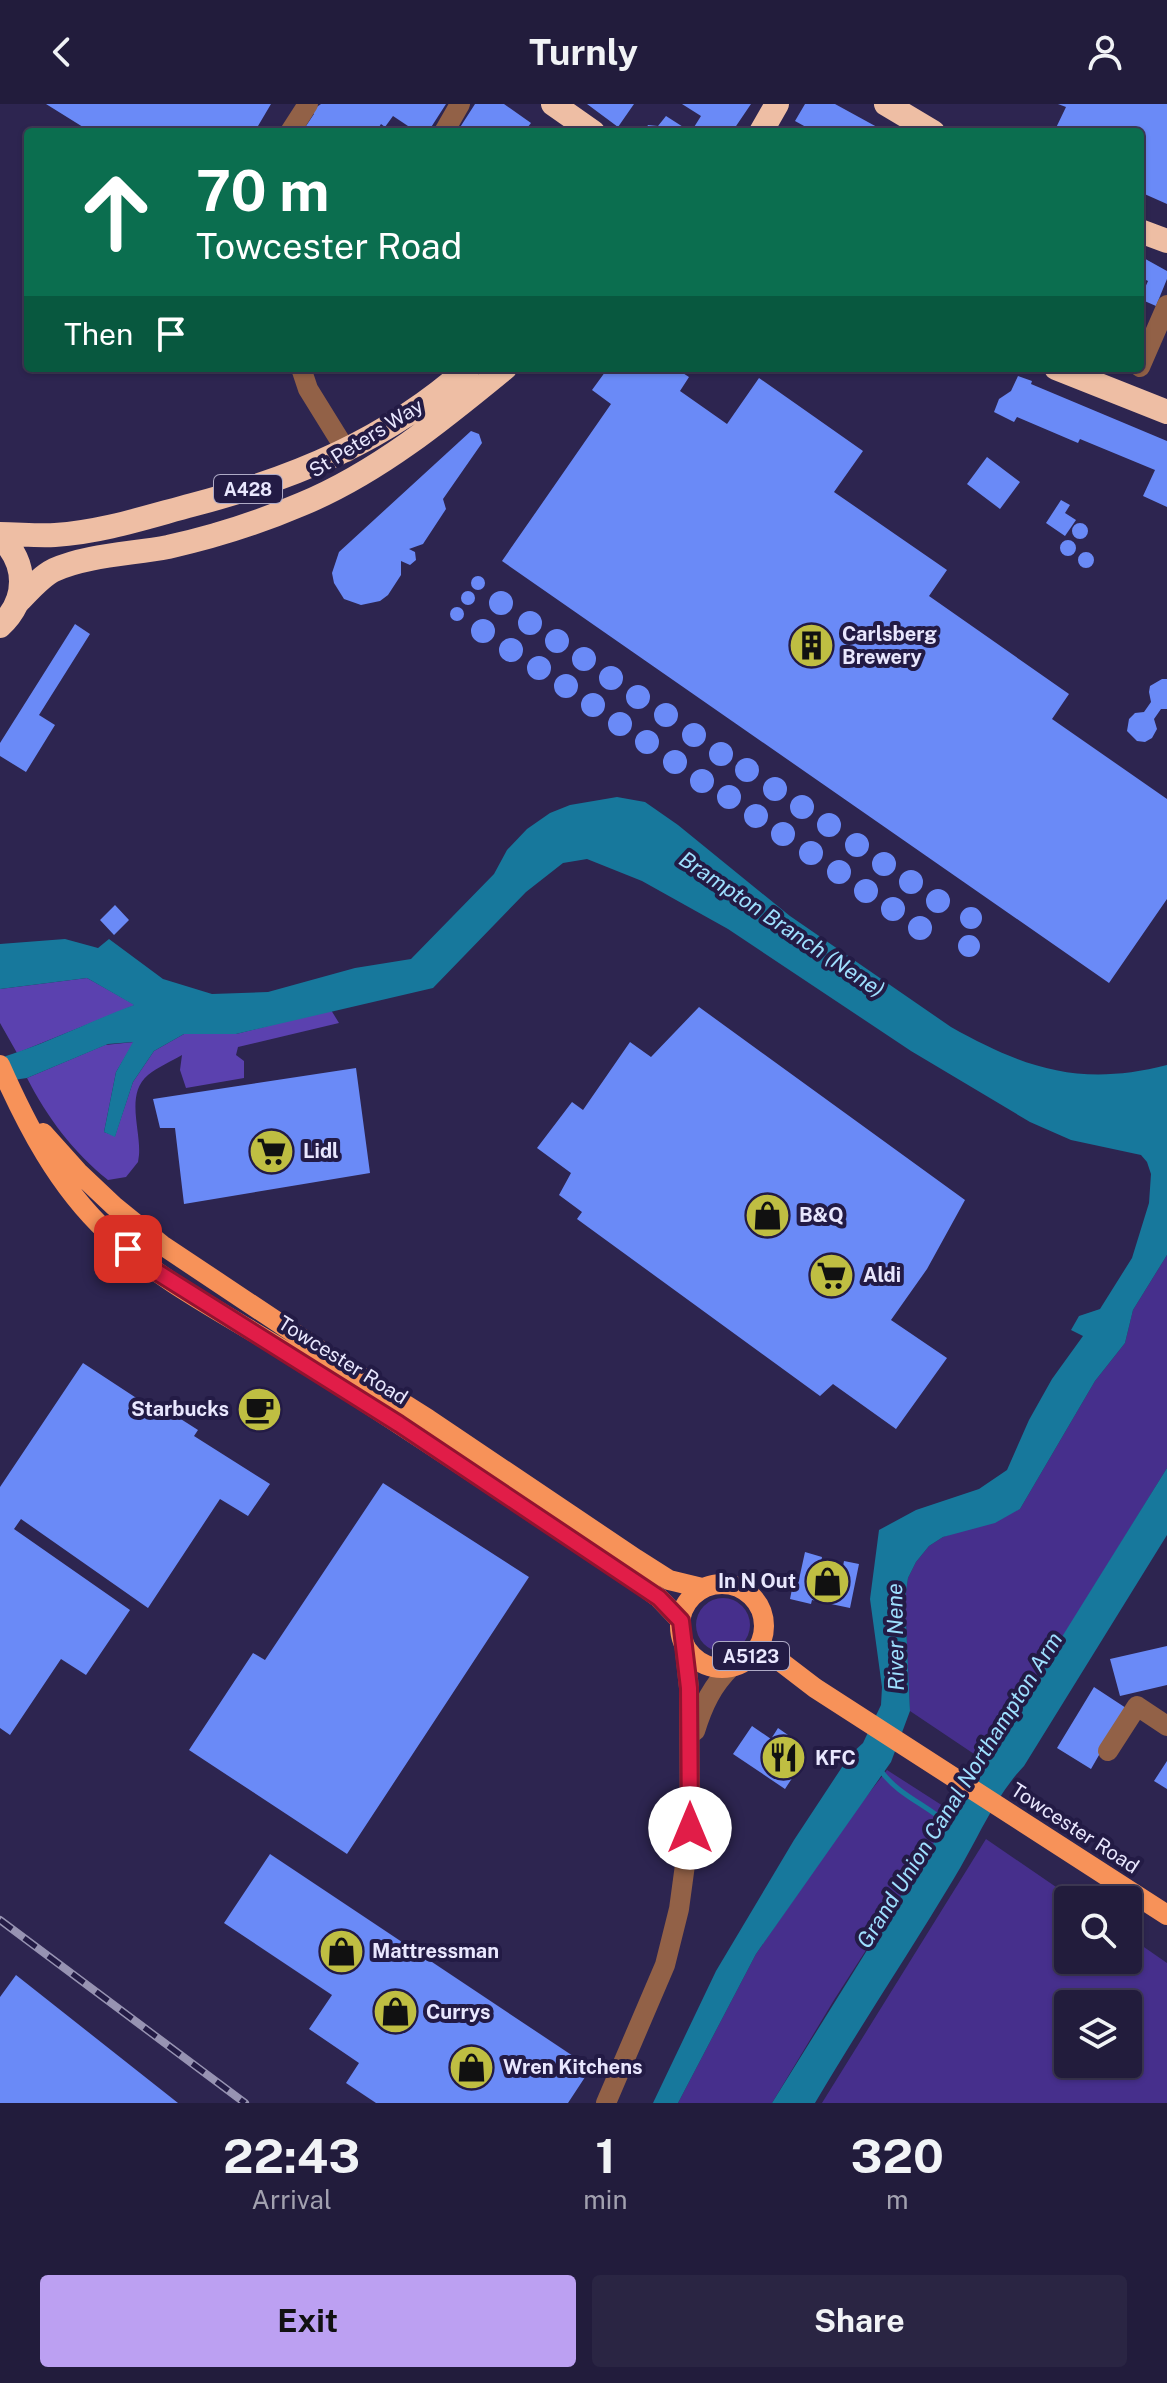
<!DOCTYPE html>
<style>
:root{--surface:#221c3c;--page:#2a2543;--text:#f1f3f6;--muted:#a2a1af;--line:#3f3a56;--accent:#bca0f2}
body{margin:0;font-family:"Public Sans",sans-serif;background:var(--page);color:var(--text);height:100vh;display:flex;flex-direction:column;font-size:30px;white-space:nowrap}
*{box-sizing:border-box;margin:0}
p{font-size:26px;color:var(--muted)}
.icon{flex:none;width:44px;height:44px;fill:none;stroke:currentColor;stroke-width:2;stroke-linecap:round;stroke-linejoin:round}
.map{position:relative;height:1999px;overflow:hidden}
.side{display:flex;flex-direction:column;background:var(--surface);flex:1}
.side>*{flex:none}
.hud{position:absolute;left:24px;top:24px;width:1120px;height:244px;border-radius:8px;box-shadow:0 2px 6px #0004,0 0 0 2px var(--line);background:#0b6e4f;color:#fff;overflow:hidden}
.tools{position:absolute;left:1054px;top:1782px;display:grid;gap:16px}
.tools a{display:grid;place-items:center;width:88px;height:88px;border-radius:8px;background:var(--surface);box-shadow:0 2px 6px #0004,0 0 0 2px var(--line);font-size:40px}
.pin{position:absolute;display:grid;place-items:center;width:68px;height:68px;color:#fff;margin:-34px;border-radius:16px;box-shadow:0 4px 12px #0006}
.me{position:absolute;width:88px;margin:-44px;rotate:0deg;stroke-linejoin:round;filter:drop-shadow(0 0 6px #0008)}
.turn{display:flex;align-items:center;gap:28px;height:168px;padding:0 40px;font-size:36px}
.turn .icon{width:104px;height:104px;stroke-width:2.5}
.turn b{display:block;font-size:56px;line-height:68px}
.then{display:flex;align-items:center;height:76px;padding:0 40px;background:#0003;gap:16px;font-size:30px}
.eta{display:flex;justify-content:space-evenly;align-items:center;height:136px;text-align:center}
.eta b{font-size:48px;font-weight:700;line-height:56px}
.button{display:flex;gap:16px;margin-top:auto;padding:16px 40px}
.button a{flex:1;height:92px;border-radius:8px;background:var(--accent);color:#111;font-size:32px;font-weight:700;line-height:92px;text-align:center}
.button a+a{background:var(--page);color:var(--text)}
header{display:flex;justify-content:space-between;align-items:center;height:104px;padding:0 40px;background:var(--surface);font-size:36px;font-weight:700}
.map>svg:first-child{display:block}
.green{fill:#462f8c;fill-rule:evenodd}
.forest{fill:#5b41af}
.water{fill:#17789c}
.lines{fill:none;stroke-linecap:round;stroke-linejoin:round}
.stream{stroke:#17789c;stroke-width:5}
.building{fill:#6a8af7}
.minor{stroke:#926147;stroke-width:20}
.major{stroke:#f79259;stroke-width:20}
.highway{stroke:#eebea4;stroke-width:24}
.rail-casing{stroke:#9793b2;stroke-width:8}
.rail{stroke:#231b45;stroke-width:5;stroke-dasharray:15;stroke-linecap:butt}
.route-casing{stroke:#92132f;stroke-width:20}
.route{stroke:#e11d48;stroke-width:14}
.labels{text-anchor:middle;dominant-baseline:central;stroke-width:8;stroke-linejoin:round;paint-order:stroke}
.shield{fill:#231b45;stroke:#aeaac6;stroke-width:2}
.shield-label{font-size:18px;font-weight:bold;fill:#e9e7fe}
.street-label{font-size:20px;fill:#e9e7fe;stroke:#231b45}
.poi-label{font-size:20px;font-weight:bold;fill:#e9e7fe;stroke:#231b45;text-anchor:start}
.water-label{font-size:22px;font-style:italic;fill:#9edffe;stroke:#231b45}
</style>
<header><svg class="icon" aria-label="back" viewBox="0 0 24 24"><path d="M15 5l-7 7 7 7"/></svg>Turnly<svg class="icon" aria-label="person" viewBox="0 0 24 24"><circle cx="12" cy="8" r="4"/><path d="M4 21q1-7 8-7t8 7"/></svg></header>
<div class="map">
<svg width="1167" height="1999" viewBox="0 0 1167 1999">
<rect width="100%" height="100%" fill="#2d2550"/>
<path class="green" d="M1167 1151V1364L986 1658 910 1607 905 1496 908 1474 916 1458 929 1442 943 1433 1020 1405 1095 1277 1125 1239 1133 1206Z
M696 1521a27 27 0 1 1 54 0a27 27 0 1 1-54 0Z
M887 1666 954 1709 834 1896 772 1999H678L756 1850 855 1707Z
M986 1735 1075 1796H1068V1856H1128V1832L1167 1859V1999H822ZM1068 1900H1128V1960H1068Z"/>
<path class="forest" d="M87 874 135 901 17 949 0 919V885Z
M331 906 339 919 238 943 236 951 244 957V974L186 984 180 966 182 951C172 957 158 963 148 971 125 990 141 1026 139 1051L138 1058 126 1073 108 1076C73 1048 47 1013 27 974L105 941 134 938 116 968 104 1028 115 1032 133 978 154 947 184 930H236Z"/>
<path class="water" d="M617 693 645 698 678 721 790 812 951 923C1026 965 1081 983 1167 961V1151L1133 1206 1125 1239 1095 1277 1020 1405 995 1419 943 1433 929 1442 916 1458 908 1474 905 1496 910 1607 891 1658 756 1850 678 1999H653L716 1867 794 1736 850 1651 863 1639 881 1601 882 1583 870 1495 879 1426 916 1406 979 1385 1007 1366 1029 1316 1052 1275 1083 1232 1071 1226 1079 1212 1100 1205 1132 1154 1149 1099 1151 1070 1147 1058 1141 1051 1071 1036 1030 1018 911 947 728 825 642 777 587 755 563 759 526 788 433 884 236 930H184L154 947 133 978 115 1033 104 1028 116 968 133 938 108 940 27 974 0 978V954C46 940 88 918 134 901L87 874 0 885V840L65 835 98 844 109 835 163 875 212 890 268 888 355 864 411 855 494 770 507 746 527 725 550 709 570 701Z
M1167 1364V1431L1024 1662C994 1693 976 1739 953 1776 908 1851 859 1924 815 1999H772Z"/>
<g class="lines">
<path class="stream" d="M881 1667C899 1692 928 1701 950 1722"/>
</g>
<path class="building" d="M46 0H271L258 22 269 28H91Z
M321 0H446L428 28H417L393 12 385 23 381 20 376 28H302L314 10 311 7Z
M475 0H504L531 19 524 28H457Z
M587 0H634L618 23Z
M682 0H751L732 28H691L701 12Z
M805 0H835L877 23 874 28H815L795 17Z
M1058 0H1167V100L1140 88V28H1054L1066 3Z
M666 12 691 28H644L648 21 658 22Z
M1140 152 1167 167V175L1156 202 1140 195 1148 177 1140 173Z
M608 264H675L689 273 680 287 727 320 759 274 863 347 834 388 947 466 929 492 1069 590 1052 615 1167 695V795L1109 879 502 457 611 300 592 286Z
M1018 272 1032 277 1031 280 1167 337V403L1143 392 1155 366 1080 335 1078 339 1017 313 1014 318 994 308 999 295 1011 287Z
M471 327 479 330 482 339 443 395 446 405 423 440 409 445 415 448 416 456 410 461 401 457V471L388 491 380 497 361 501 344 495 334 479 332 469 339 448Z
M987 353 1020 378 1000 405 967 380Z
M1061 396 1070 401 1065 409 1076 416 1065 432 1046 419Z
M1072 427a8 8 0 1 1 16 0a8 8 0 1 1-16 0Z
M1060 444a8 8 0 1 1 16 0a8 8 0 1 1-16 0Z
M1078 456a8 8 0 1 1 16 0a8 8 0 1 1-16 0Z
M471 479a7 7 0 1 1 14 0a7 7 0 1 1-14 0Z
M489 499a12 12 0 1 1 24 0a12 12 0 1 1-24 0Z
M461 494a7 7 0 1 1 14 0a7 7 0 1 1-14 0Z
M450 510a7 7 0 1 1 14 0a7 7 0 1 1-14 0Z
M518 519a12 12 0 1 1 24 0a12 12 0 1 1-24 0Z
M471 527a12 12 0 1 1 24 0a12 12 0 1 1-24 0Z
M75 520 90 530 39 611 55 621 26 668 0 652V639Z
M545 537a12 12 0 1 1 24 0a12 12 0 1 1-24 0Z
M499 546a12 12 0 1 1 24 0a12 12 0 1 1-24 0Z
M572 555a12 12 0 1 1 24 0a12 12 0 1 1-24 0Z
M527 564a12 12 0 1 1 24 0a12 12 0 1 1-24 0Z
M599 574a12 12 0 1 1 24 0a12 12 0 1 1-24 0Z
M554 582a12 12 0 1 1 24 0a12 12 0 1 1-24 0Z
M1162 575H1167V605H1161L1154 615 1157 625 1152 634 1145 638 1137 637 1127 627 1129 615 1135 609 1144 608 1151 598 1149 588 1150 582Z
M626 593a12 12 0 1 1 24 0a12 12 0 1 1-24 0Z
M581 601a12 12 0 1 1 24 0a12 12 0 1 1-24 0Z
M654 611a12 12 0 1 1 24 0a12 12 0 1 1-24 0Z
M608 620a12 12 0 1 1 24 0a12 12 0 1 1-24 0Z
M682 631a12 12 0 1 1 24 0a12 12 0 1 1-24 0Z
M635 638a12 12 0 1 1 24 0a12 12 0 1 1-24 0Z
M709 650a12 12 0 1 1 24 0a12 12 0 1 1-24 0Z
M663 658a12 12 0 1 1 24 0a12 12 0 1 1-24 0Z
M735 666a12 12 0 1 1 24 0a12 12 0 1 1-24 0Z
M690 677a12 12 0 1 1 24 0a12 12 0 1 1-24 0Z
M763 685a12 12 0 1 1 24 0a12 12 0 1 1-24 0Z
M717 693a12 12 0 1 1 24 0a12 12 0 1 1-24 0Z
M790 703a12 12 0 1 1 24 0a12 12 0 1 1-24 0Z
M744 712a12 12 0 1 1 24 0a12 12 0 1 1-24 0Z
M817 721a12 12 0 1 1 24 0a12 12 0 1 1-24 0Z
M771 730a12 12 0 1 1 24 0a12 12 0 1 1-24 0Z
M845 741a12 12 0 1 1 24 0a12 12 0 1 1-24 0Z
M799 749a12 12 0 1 1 24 0a12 12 0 1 1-24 0Z
M872 760a12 12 0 1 1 24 0a12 12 0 1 1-24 0Z
M827 768a12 12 0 1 1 24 0a12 12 0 1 1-24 0Z
M899 778a12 12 0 1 1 24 0a12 12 0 1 1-24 0Z
M854 787a12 12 0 1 1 24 0a12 12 0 1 1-24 0Z
M926 797a12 12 0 1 1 24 0a12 12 0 1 1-24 0Z
M881 805a12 12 0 1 1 24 0a12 12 0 1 1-24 0Z
M115 801 129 816 114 831 100 816Z
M960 814a11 11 0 1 1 22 0a11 11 0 1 1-22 0Z
M908 824a12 12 0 1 1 24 0a12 12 0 1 1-24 0Z
M958 842a11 11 0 1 1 22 0a11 11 0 1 1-22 0Z
M699 903 965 1096 927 1165 891 1216 947 1254 896 1325 833 1280 820 1292 577 1115 582 1108 559 1091 571 1069 537 1044 572 998 583 1006 630 938 651 953Z
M356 964 370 1069 184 1100 175 1024H160L153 995Z
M83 1259 147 1301 151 1296 198 1326 194 1332 270 1380 248 1412 220 1395 148 1504 21 1415 14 1425 130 1506 86 1571 61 1555 10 1631 0 1624V1383Z
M383 1379 529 1473 347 1750 189 1646 253 1549 265 1556Z
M805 1448 822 1453 819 1469 841 1473 844 1457 859 1460 850 1504 812 1496 811 1500 790 1495 793 1480H798Z
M1167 1542V1581L1120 1592 1110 1555Z
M1094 1583 1126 1604 1091 1665 1057 1644Z
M752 1622 771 1635 778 1624 788 1631 781 1641 804 1656 785 1685 733 1650Z
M1167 1657V1685L1154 1677Z
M270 1750 591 1964 568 1999H376L346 1979 359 1959 309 1925 332 1891 224 1819Z
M16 1871 178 1999H0V1893Z"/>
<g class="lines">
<path class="minor" d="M290 28 308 0
M444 28 460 0
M1140 263 1167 201
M301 264 308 285 347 348
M695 1627C703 1601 712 1582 731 1563
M1108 1647 1137 1602 1167 1622
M606 1999 665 1861 679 1805 690 1724 689 1584 684 1538"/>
<path class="major" d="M0 961C27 1022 58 1082 107 1128 164 1181 237 1216 303 1258 415 1329 526 1404 636 1477L659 1494 681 1517
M43 1029 78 1068 114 1102 162 1141 336 1257 428 1315 636 1455 669 1476 702 1484
M680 1522a42 42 0 1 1 84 0a42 42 0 1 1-84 0Z
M760 1542 815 1584 1167 1811"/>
<path class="highway" d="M553 0 593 28
M886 0 933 28
M761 28 777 0
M1140 127 1167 137
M1056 264 1167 308
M0 430C18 430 37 432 55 431 102 428 147 413 192 401 295 374 387 336 468 264
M0 433C28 459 28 496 0 522
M18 498C29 487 40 473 54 466 87 451 132 450 168 443 213 433 260 418 302 400 377 369 443 315 505 264"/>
<defs>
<path id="rail" d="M0 1816 245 1999"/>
</defs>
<use href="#rail" class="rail-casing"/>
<use href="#rail" class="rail"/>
</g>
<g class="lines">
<defs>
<path id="route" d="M128 1145 149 1163 399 1320 659 1494 681 1517 689 1584 690 1724"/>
</defs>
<use href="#route" class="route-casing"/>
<use href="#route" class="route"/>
</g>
<defs>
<symbol id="building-disc" viewBox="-11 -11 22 22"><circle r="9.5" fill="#bfbe42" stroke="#231b45"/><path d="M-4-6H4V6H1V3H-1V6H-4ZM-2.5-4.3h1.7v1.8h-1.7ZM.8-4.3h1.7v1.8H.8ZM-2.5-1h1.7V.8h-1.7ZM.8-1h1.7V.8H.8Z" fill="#111"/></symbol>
<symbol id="supermarket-disc" viewBox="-11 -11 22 22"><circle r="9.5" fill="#bfbe42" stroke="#231b45"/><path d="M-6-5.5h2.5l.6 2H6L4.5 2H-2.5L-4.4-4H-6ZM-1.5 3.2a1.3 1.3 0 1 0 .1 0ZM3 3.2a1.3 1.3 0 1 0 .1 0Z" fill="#111"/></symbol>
<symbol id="shop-disc" viewBox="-11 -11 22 22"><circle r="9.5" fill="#bfbe42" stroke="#231b45"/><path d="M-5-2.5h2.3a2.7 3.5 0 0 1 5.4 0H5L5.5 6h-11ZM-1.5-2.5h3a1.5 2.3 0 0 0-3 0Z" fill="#111"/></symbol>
<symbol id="cafe-disc" viewBox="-11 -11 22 22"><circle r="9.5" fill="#bfbe42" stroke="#231b45"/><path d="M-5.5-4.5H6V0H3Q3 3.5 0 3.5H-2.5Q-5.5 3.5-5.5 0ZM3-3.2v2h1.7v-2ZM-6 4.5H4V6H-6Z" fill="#111"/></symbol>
<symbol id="restaurant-disc" viewBox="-11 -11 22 22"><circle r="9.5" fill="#bfbe42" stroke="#231b45"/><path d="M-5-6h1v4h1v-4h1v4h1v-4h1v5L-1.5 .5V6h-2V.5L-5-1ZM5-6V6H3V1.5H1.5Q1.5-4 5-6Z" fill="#111"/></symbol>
</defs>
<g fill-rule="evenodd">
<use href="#building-disc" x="786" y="516" width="51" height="51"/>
<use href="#supermarket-disc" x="246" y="1022" width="51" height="51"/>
<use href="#shop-disc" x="742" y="1086" width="51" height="51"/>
<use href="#supermarket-disc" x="806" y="1146" width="51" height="51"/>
<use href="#cafe-disc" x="234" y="1280" width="51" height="51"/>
<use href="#shop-disc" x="802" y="1452" width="51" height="51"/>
<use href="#restaurant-disc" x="758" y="1628" width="51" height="51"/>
<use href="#shop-disc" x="316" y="1822" width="51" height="51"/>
<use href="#shop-disc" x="370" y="1882" width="51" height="51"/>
<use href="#shop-disc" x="446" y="1938" width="51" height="51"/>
</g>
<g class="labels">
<g class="shield">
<rect x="214" y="371" width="68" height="28" rx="6"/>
<rect x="713" y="1538" width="76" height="28" rx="6"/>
</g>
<g class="shield-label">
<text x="248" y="385">A428</text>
<text x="751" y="1552">A5123</text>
</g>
<g class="street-label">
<text transform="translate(366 334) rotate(-32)">St Peters Way</text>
<text transform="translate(343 1256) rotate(32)">Towcester Road</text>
<text transform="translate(1075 1724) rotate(33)">Towcester Road</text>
</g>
<g class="poi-label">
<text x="842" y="530">Carlsberg<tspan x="842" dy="23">Brewery</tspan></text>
<text x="303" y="1047">Lidl</text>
<text x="799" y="1111">B&amp;Q</text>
<text x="863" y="1171">Aldi</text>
<text x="229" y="1305" text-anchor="end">Starbucks</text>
<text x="796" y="1477" text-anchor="end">In N Out</text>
<text x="815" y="1654">KFC</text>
<text x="372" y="1847">Mattressman</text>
<text x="426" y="1908">Currys</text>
<text x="503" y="1963">Wren Kitchens</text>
</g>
<g class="water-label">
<text transform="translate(782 820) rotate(34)">Brampton Branch (Nene)</text>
<text transform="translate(895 1533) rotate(-91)">River Nene</text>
<text transform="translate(959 1686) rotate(-58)">Grand Union Canal Northampton Arm</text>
</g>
</g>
</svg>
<div class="tools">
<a><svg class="icon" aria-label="search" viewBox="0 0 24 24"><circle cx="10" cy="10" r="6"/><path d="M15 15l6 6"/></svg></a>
<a><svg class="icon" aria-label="layers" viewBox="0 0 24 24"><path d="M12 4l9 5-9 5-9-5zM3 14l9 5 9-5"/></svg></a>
</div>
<div class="pin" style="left:128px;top:1145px;background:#d93025"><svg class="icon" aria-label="arrive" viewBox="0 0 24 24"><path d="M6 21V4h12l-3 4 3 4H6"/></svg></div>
<svg class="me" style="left:690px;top:1724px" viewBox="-20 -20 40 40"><circle r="19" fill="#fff"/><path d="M0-13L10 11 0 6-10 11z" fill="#e11d48"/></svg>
<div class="hud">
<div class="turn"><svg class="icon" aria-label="ahead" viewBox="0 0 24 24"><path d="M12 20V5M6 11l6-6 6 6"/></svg><div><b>70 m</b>Towcester Road</div></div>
<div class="then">Then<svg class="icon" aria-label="arrive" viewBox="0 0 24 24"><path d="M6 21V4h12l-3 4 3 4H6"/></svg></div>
</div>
</div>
<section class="side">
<div class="eta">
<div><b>22:43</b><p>Arrival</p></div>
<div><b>1</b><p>min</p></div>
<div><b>320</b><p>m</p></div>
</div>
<div class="button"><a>Exit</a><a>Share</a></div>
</section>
